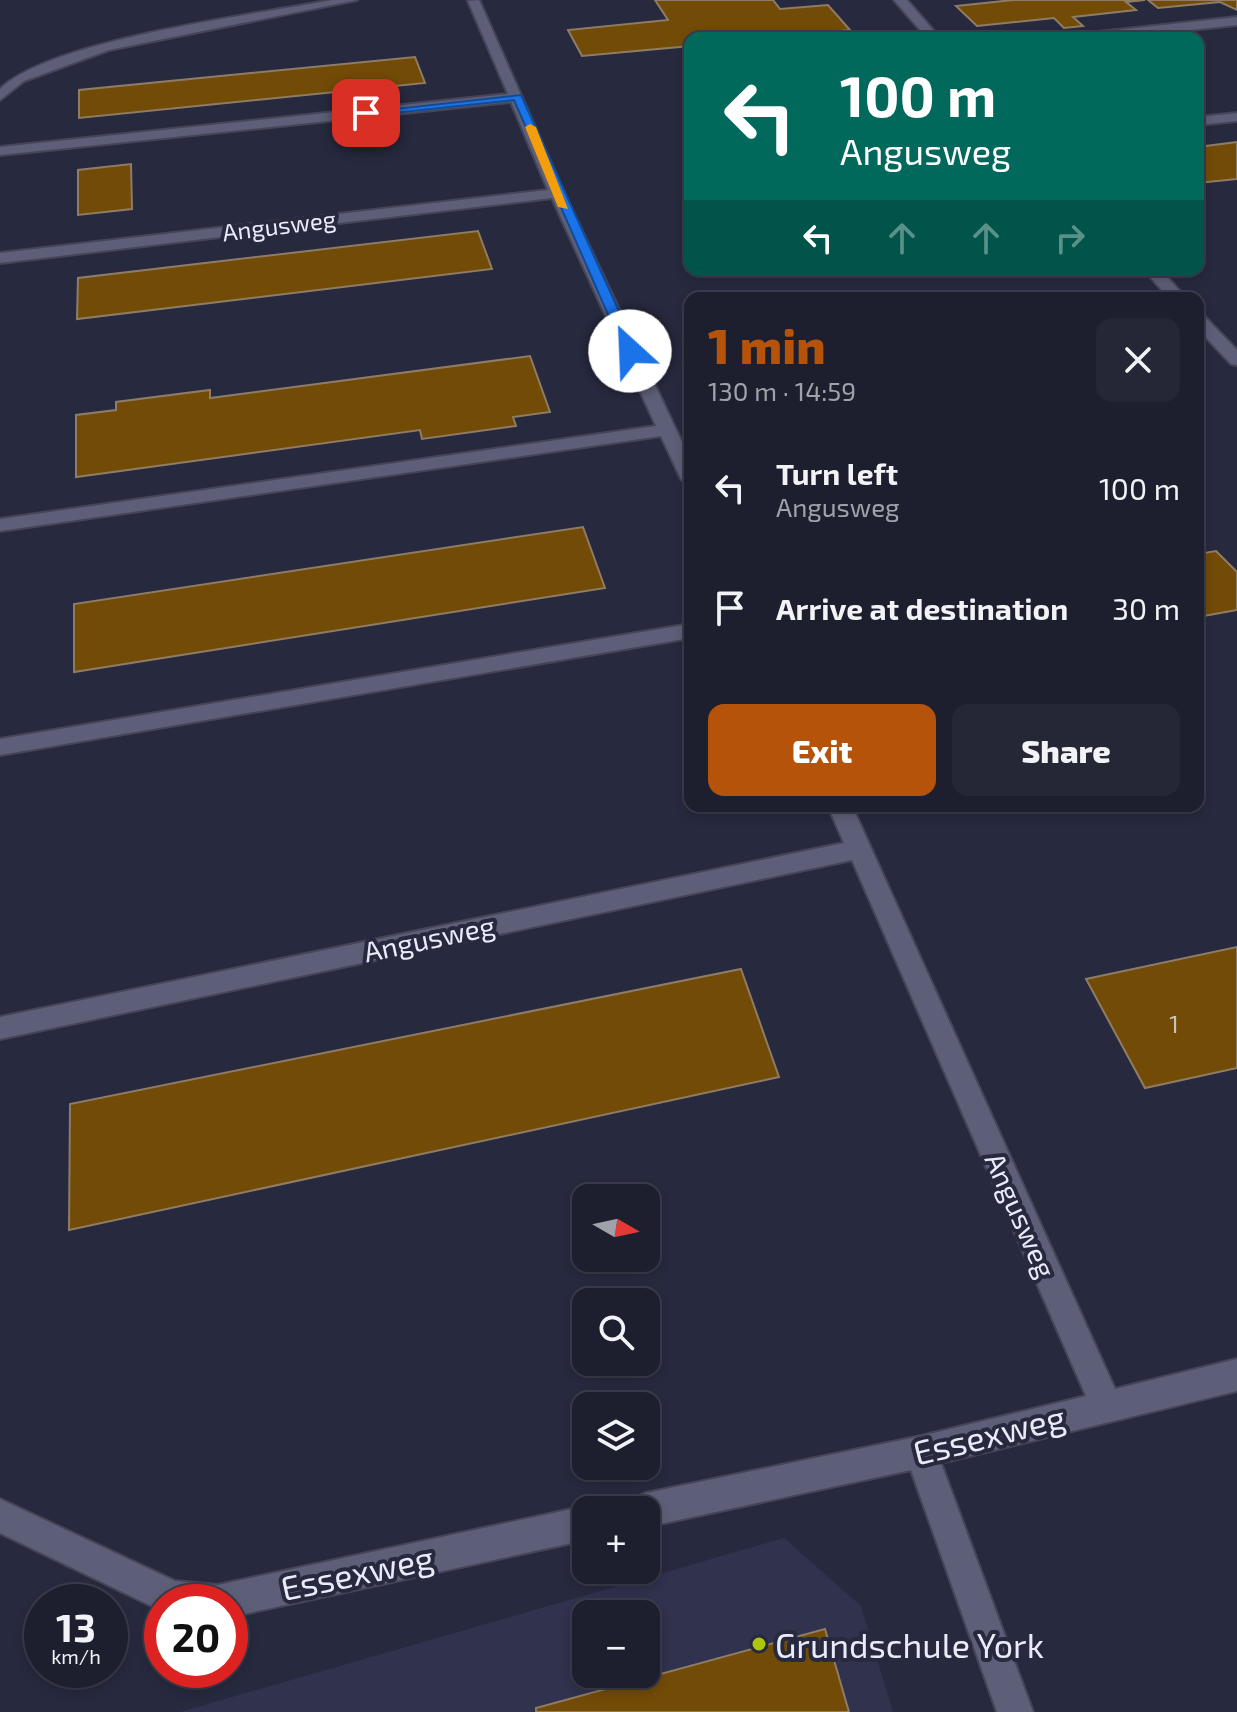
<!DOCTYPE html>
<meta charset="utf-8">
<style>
:root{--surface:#1d1f2f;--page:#252737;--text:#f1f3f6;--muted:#a0a2aa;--line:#3b3d4b;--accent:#b45309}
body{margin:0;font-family:"Exo 2",sans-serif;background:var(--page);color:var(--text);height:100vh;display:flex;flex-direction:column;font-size:30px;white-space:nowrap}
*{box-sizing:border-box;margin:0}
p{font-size:26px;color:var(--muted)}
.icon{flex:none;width:44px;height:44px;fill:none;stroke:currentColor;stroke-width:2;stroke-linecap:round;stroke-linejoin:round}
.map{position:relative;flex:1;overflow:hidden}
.panel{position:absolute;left:684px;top:292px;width:520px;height:520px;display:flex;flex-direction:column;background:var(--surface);border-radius:16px;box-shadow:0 4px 12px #0003,0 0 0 2px var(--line)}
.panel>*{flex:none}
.guide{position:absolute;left:684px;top:32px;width:520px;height:244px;border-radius:16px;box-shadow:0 4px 12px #0003,0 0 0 2px var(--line);background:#00695c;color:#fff;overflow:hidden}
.needle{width:52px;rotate:99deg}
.buttons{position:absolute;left:572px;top:1184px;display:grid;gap:16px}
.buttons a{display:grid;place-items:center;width:88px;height:88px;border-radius:16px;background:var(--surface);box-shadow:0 4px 12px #0003,0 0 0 2px var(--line);font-size:40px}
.speed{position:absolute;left:24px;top:1584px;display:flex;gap:16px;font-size:40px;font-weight:700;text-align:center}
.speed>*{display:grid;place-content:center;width:104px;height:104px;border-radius:50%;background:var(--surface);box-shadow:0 4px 12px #0003,0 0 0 2px var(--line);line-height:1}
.speed small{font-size:20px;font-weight:400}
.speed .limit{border:12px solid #d22;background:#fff;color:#111}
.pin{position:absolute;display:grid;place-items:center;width:68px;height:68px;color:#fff;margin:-34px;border-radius:16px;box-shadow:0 4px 12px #0006}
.me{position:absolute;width:88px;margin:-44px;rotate:335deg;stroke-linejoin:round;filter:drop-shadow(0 0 6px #0008)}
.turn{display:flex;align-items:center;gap:28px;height:168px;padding:0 24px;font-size:36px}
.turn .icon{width:104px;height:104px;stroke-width:2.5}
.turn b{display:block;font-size:56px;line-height:68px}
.lanes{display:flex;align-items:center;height:76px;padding:0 24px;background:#0003;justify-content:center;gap:40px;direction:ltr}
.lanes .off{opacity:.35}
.round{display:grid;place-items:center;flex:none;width:84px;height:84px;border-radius:16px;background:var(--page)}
.head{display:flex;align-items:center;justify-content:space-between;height:136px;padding:0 24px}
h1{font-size:48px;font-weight:800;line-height:60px;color:var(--accent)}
.primary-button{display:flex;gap:16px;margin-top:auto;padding:16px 24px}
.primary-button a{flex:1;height:92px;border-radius:16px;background:var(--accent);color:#fff;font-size:32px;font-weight:800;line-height:92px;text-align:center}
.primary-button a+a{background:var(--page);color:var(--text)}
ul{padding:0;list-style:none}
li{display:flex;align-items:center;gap:24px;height:120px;padding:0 24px}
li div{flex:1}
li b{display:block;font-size:30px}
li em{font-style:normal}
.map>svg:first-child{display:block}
.built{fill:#30324e;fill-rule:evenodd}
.building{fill:#724b07;stroke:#8e7c65;stroke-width:2}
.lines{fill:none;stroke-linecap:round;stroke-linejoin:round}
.minor-casing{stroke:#454558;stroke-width:4}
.minor{fill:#5d5f78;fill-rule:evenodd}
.route{fill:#1a73e8;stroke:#114b97;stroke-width:2}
.slow{fill:#f59e0b}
.poi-dot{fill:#adc60d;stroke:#27293f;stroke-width:3}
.labels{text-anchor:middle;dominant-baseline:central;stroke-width:8;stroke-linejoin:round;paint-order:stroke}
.far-street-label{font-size:24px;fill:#e9ebf9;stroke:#27293f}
.number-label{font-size:24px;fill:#cbc3bc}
.street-label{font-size:28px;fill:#e9ebf9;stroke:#27293f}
.near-street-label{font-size:34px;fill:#e9ebf9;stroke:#27293f}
.near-poi-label{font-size:34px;fill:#e9ebf9;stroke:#27293f;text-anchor:start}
</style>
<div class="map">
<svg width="1237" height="1712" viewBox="0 0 1237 1712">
<rect width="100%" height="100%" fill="#27293f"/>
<path class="built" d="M784 1538 861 1606 893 1712H180ZM586 1614H646V1674H586Z"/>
<path class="building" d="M655 0H773L780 9 828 5 850 30 770 38H690V46L582 56 568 30 668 20Z
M1013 0H1145L1126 2 1136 10 1073 17 1083 26 1064 28 1054 18 977 26 956 6Z
M1148 0H1237V10L1220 2 1158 8Z
M415 57 425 83 79 118V90Z
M1237 142V179L1198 183V147Z
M131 164 132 209 78 215V170Z
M478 231 492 269 77 319 78 278Z
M530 356 550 412 513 417 516 426 422 439 420 430 76 477V415L116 410V402L210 390V398Z
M583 527 605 588 74 672V604Z
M1216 551 1237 572V610L1198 617V554Z
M1237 947V1068L1145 1088 1086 979Z
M741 969 779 1077 69 1230 70 1104Z
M825 1629 849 1712H536V1708Z"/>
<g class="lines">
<defs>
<path id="minor" d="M332 0H357L109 50 24 81 0 100V89C52 39 255 15 332 0Z
M479 0 564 193 690 459V485L681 479 661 436 0 531V519L656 426 552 198 0 263V253L548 190 511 102 0 155V147L508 94 468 1Z
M894 0H907L940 38H927Z
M1237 17V25L1115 38H1074L1080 34Z
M1237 113V121L1198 125V117Z
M1144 270H1161L1186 298H1169Z
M1198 314 1204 316 1237 350V365L1231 364 1198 329Z
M690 624V638L0 755V739Z
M828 806H852L1115 1389 1237 1359V1391L941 1463 1033 1712H997L911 1470 646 1527V1510H629L634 1498 646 1493 921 1436 1086 1396 852 860 0 1039V1017L844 843Z
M0 1499 175 1581 218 1585 586 1506 595 1510H586V1540L230 1617V1602H162V1611L0 1533Z"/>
</defs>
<use href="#minor" class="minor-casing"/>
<use href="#minor" class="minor"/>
</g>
<path class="route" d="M521 95 637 351 635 354 624 351 514 100 366 116 360 113Z"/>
<path class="slow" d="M530 124 536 127 568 209 558 207 525 127Z"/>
<circle class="poi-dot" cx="759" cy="1644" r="8"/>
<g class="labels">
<g class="far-street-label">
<text transform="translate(279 225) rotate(-7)">Angusweg</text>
</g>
<g class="number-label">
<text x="1174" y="1023">1</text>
</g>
<g class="street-label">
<text transform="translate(429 938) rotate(-12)">Angusweg</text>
<text transform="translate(1021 1215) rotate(66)">Angusweg</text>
</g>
<g class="near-street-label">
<text transform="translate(989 1434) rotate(-14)">Essexweg</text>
<text transform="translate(357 1572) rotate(-12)">Essexweg</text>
</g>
<g class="near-poi-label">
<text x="775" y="1644">Grundschule York</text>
</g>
</g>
</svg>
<div class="buttons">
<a><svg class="needle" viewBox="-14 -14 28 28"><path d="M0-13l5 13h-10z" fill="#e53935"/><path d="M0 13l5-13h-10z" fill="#a0a2aa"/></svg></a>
<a><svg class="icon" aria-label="search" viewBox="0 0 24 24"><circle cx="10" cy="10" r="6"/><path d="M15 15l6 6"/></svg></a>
<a><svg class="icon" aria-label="layers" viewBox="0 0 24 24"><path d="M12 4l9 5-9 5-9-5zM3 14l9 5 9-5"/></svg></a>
<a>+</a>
<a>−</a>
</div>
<div class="speed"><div>13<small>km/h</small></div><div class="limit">20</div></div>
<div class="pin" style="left:366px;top:113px;background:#d93025"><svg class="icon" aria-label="arrive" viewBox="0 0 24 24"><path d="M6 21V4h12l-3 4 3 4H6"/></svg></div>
<svg class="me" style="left:630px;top:351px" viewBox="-20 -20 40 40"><circle r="19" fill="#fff"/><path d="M0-13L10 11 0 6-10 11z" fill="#1a73e8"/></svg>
<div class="guide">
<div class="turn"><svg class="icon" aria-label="left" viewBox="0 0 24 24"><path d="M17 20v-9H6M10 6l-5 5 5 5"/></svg><div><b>100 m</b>Angusweg</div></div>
<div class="lanes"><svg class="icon" aria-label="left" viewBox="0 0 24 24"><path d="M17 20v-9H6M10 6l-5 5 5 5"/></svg><svg class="icon off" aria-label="ahead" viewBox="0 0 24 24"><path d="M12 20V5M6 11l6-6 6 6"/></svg><svg class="icon off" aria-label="ahead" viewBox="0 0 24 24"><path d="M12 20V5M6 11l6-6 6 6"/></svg><svg class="icon off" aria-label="right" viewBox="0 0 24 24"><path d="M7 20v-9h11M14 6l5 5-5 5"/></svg></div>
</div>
<section class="panel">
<div class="head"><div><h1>1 min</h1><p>130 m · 14:59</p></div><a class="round"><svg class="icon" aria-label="close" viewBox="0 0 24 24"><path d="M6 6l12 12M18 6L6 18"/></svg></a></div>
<ul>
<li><svg class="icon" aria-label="left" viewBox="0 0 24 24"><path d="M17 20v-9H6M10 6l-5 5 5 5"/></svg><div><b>Turn left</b><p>Angusweg</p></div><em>100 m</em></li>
<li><svg class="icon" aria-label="arrive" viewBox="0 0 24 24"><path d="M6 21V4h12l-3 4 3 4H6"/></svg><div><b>Arrive at destination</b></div><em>30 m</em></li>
</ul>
<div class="primary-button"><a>Exit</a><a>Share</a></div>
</section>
</div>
